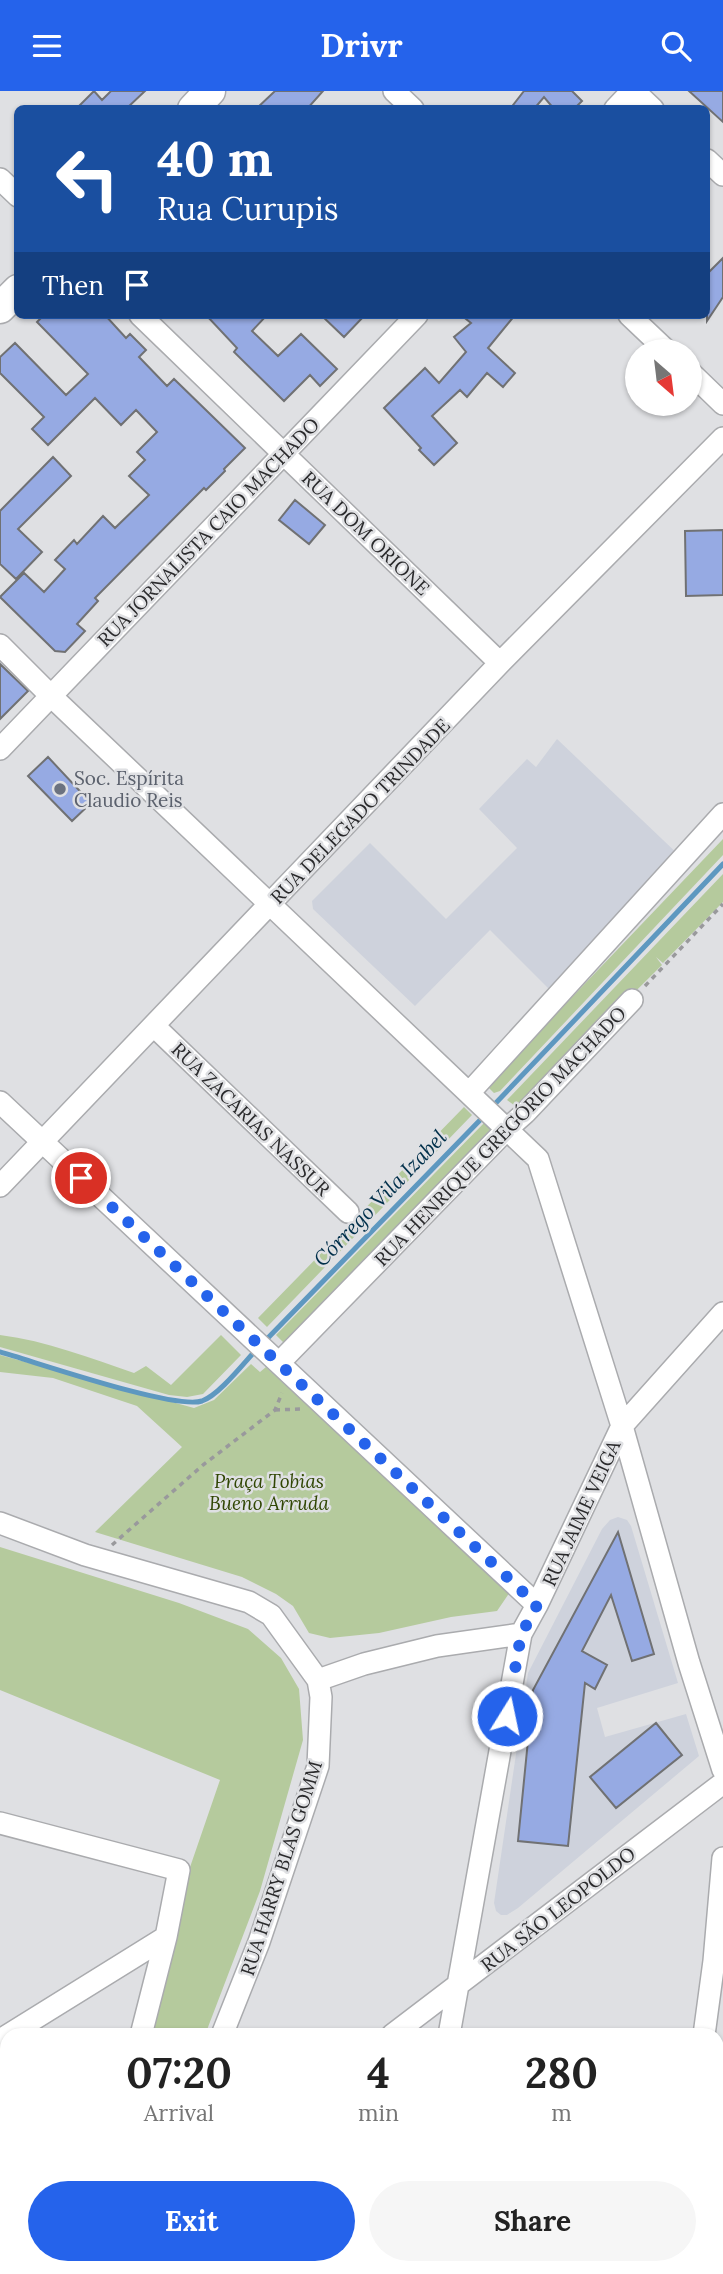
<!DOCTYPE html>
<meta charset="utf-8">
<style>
:root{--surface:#fff;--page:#f6f6f6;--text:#222;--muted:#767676;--accent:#2563eb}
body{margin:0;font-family:Lora,serif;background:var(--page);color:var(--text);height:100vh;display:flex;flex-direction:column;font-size:26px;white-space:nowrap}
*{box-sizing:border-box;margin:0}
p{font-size:23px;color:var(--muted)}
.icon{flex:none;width:38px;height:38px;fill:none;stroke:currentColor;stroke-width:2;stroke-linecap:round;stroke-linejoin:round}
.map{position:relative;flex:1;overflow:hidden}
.side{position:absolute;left:0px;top:1937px;width:724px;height:247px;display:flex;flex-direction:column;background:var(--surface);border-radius:21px 21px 0 0;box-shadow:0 2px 5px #0004}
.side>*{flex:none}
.top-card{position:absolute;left:14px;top:14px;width:696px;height:214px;border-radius:10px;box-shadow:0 2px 5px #0004;background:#1a4fa0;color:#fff;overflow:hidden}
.needle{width:46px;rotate:152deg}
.fabs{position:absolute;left:625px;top:248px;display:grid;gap:14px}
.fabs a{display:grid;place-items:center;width:77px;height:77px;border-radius:50%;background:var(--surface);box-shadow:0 2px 5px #0004;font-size:35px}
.pin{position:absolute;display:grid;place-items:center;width:60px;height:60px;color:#fff;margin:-30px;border:4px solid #fff;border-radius:50%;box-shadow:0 2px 7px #0007}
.me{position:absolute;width:77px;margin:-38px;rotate:10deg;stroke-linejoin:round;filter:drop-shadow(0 0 5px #0008)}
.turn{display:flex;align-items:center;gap:24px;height:147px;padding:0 28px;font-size:32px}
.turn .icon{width:91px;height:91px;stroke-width:2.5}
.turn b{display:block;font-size:49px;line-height:60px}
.then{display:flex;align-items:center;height:66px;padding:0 28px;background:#0003;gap:14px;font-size:26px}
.eta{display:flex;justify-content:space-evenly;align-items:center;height:119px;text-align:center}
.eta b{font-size:42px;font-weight:700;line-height:49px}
.cta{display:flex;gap:14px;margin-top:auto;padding:14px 28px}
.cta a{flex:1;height:80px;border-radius:42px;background:var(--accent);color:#fff;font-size:28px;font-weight:700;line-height:80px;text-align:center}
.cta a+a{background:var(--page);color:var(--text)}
header{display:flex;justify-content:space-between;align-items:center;height:91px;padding:0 28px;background:var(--accent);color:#fff;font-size:32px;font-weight:700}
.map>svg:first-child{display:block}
.built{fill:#ced2dc}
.green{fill:#b5ca9d}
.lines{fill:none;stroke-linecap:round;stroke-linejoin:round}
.stream{stroke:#5e98c0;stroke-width:5}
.building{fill:#96aae3;stroke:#707173;stroke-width:2}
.minor-casing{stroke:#aaabae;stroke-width:24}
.secondary-casing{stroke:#aaabae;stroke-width:33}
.path{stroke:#99999c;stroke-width:3.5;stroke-dasharray:5 5;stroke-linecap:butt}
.minor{stroke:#fff;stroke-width:21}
.secondary{stroke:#fff;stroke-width:30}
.route{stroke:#2563eb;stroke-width:12;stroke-dasharray:0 21.6}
.worship-dot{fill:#6b7280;stroke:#dfe0e3;stroke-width:2.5}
.labels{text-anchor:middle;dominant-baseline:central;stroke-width:5;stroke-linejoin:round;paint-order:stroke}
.street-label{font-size:19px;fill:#2a2a2c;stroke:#dfe0e3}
.worship-label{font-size:19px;fill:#5b616d;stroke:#dfe0e3;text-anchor:start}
.park-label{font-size:19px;font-style:italic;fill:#304603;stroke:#dfe0e3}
.water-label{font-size:21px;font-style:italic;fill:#002f4a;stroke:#dfe0e3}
</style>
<header><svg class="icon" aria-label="menu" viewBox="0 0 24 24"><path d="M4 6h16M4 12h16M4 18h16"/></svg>Drivr<svg class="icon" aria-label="search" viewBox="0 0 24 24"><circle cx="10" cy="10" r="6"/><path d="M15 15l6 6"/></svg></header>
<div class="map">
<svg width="723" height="2183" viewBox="0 0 723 2183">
<rect width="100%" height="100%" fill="#dfe0e3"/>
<path class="built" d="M557 648 683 768 553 902 490 839 415 915 313 818 312 810 370 752 446 828 517 757 479 718 527 668 536 676Z
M618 1426 627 1429 631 1435 678 1592 597 1617 605 1646 686 1623 699 1665 518 1817 507 1824H501L496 1820 494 1812 528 1582 602 1438 610 1429Z"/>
<path class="green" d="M723 748V764L500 1000 494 1002 489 997 491 991Z
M723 783V811L663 872 656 866 662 874 518 1017 507 1009Z
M464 1016 472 1024 267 1236 258 1227Z
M485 1031 494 1039 285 1253 276 1244Z
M0 1244C47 1250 90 1267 134 1282L146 1275 171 1294 221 1244 241 1264 203 1303 187 1306 169 1304 0 1256Z
M0 1264 194 1317 214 1309 251 1273 260 1281 266 1276 510 1501 497 1520 451 1526 379 1542 330 1547 309 1542 293 1515 276 1503 242 1486 95 1441 182 1356 137 1315 53 1287 0 1281Z
M0 1456 179 1512 248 1538 281 1567 299 1598 303 1649 260 1800 205 1944H149L188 1782 220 1689 0 1599Z"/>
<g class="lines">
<path class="stream" d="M492 1016 723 773
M263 1252 486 1023
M0 1261C36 1271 174 1319 202 1310 219 1304 243 1273 256 1259"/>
</g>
<path class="building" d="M94 0 102 9 111 0H145L126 18H76Z
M275 0H323L307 18H256Z
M524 0H572L582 10 574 18H554L544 6 534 18H510Z
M689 0H723V31Z
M723 167V206L707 230V183Z
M44 224H105L126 247 130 243 146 259 139 266 167 295 174 288 245 357 224 378 225 380 206 399 204 397 95 507 98 510 77 533 85 540 65 561 55 560 0 506 24 482 44 501 65 478 55 469 74 449 77 453 103 425 115 437 149 404 129 385 145 369 137 361 157 341 136 319 121 334 95 307 48 354 32 338 44 326 0 282V266L15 252 66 304 88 283 37 231Z
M206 224H267L252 240 278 265 301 243 337 278 320 295 310 284 284 310 234 261 237 257Z
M321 224H365L344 246Z
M461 224H515L488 257 515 282 503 296 487 282 467 306 460 299 432 325 457 352 434 374 419 359 421 357 384 317 425 277 439 292 466 261 454 246 471 232Z
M53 366 71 385 18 438 42 461 16 488 0 473V420Z
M295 409 325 434 309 453 279 429Z
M723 439V504L686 505 685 440Z
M0 573 28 600 0 628Z
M48 666 91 712 72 730 28 685Z
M618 1441 654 1563 632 1570 611 1504 582 1560 607 1574 595 1598 585 1592 568 1755 518 1750 533 1599Z
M656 1632 682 1664 616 1717 590 1686Z"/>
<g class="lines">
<defs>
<path id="minor" d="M394 0 413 18
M634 0 653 18
M615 18 632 0
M707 69 723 84
M0 88 18 105
M140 224 500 572
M629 224 668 261
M690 281 723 313
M0 554 51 605 538 1068 622 1335 689 1572 723 1679
M0 658 417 224
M154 935 348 1121
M469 1002 723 723
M0 1011 537 1514
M0 1095 500 572 723 347
M279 1272 507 1038 525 1022 632 909
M0 1432 85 1464 249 1511 271 1524 318 1589 321 1606 318 1675 259 1851 222 1944
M318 1589 364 1573 437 1555 521 1543
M0 1732 179 1779 166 1846 141 1944
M392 1944 723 1692
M449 1944 521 1543 537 1514 622 1335 723 1222
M704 1944 714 1870 723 1767
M0 1949 166 1846
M718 2136 723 2138
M718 2177 723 2169
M69 2183 80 2177
M404 2183 405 2177
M476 2183 483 2177
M690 2183V2177"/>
<path id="secondary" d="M193 18 210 0
M0 217 18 199"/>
</defs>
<use href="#minor" class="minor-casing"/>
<use href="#secondary" class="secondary-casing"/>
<path class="path" d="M645 895 723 813
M275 1319 301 1318
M112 1454 203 1374 275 1319 282 1302"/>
<use href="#minor" class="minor"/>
<use href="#secondary" class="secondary"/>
</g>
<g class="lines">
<path class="route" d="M81 1087 537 1514 521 1544 507 1625"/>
</g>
<circle class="worship-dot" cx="60" cy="698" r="7"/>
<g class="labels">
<g class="street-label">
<text transform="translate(208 441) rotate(-46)">RUA JORNALISTA CAIO MACHADO</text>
<text transform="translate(366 442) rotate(44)">RUA DOM ORIONE</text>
<text transform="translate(360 720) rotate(-46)">RUA DELEGADO TRINDADE</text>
<text transform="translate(251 1028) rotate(44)">RUA ZACARIAS NASSUR</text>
<text transform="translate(500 1045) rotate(-46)">RUA HENRIQUE GREGÓRIO MACHADO</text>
<text transform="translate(581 1422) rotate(-65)">RUA JAIME VEIGA</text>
<text transform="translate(281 1777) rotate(-72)">RUA HARRY BLAS GOMM</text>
<text transform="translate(558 1818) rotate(-38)">RUA SÃO LEOPOLDO</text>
</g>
<g class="worship-label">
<text x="74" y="687">Soc. Espírita<tspan x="74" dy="22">Claudio Reis</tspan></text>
</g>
<g class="park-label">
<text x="269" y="1390">Praça Tobias<tspan x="269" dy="22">Bueno Arruda</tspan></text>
</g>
<g class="water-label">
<text transform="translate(380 1107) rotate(-46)">Córrego Vila Izabel</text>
</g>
</g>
</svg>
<div class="fabs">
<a><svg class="needle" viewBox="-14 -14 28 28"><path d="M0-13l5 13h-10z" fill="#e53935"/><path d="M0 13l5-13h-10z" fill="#767676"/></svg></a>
</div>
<div class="pin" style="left:81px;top:1087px;background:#d93025"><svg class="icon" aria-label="arrive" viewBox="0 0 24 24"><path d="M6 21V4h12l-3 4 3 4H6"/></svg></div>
<svg class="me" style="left:507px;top:1625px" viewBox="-20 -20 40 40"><circle r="17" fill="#2563eb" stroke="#fff" stroke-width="3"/><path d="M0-11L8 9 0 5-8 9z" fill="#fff"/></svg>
<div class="top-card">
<div class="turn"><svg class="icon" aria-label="left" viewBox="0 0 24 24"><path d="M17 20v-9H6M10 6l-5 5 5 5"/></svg><div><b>40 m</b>Rua Curupis</div></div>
<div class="then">Then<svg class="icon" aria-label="arrive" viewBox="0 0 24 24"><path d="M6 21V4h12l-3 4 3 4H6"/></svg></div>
</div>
<section class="side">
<div class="eta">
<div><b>07:20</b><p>Arrival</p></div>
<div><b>4</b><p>min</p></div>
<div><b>280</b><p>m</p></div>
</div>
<div class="cta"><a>Exit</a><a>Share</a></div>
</section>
</div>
